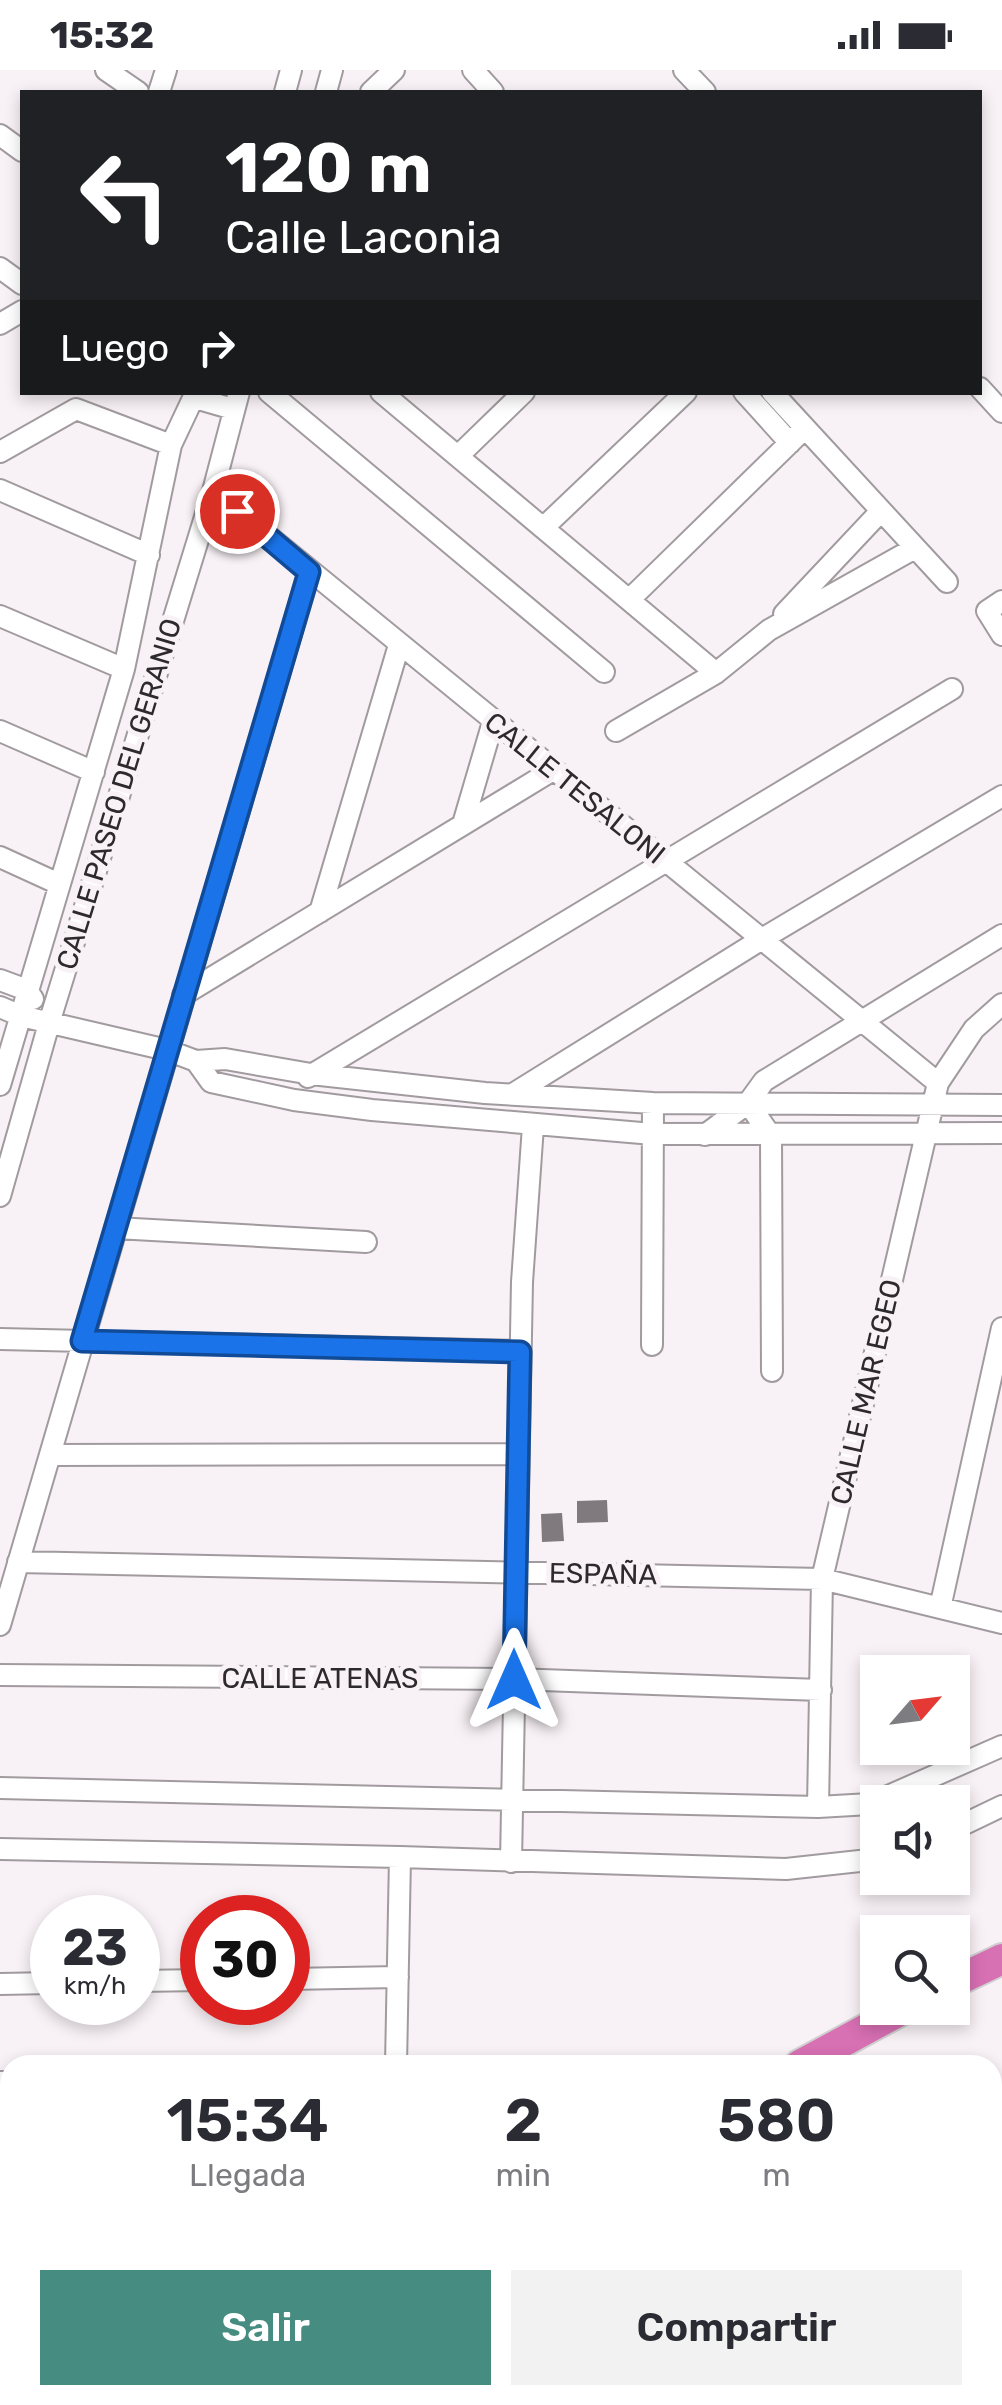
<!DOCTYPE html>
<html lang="es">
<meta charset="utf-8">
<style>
:root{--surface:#fff;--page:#f2f2f3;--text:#2b2b33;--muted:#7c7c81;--accent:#478c81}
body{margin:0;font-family:Rubik,sans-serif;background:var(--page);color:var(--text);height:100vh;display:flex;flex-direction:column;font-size:38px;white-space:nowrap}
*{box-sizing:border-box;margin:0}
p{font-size:32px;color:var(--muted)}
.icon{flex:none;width:55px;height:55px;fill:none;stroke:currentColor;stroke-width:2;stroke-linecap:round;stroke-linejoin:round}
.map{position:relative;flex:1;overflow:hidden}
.drawer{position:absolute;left:0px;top:1985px;width:1002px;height:350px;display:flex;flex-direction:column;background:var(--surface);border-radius:30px 30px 0 0;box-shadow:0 5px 15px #0003}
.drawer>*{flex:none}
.banner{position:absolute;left:20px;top:20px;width:962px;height:305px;border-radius:0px;box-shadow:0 5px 15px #0003;background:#202124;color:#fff;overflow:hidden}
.needle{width:65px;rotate:62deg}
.controls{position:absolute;left:860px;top:1585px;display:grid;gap:20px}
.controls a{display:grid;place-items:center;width:110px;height:110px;border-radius:0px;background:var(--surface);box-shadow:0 5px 15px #0003;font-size:50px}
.speed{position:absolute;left:30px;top:1825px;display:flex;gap:20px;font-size:50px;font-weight:700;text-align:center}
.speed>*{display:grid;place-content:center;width:130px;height:130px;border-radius:50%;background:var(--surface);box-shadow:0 5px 15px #0003;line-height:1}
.speed small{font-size:25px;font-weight:400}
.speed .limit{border:15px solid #d22;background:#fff;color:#111}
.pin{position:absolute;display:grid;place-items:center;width:85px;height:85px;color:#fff;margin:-42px;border:5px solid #fff;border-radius:50%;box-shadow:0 2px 10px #0007}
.me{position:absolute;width:110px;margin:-55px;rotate:0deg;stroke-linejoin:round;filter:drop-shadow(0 0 8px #0008)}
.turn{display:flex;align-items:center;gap:35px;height:210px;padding:0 40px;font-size:45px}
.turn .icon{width:130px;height:130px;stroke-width:2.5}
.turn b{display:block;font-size:70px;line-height:85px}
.then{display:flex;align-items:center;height:95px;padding:0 40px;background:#0003;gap:20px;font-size:38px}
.eta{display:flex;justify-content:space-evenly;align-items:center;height:170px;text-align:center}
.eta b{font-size:60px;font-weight:600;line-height:70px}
.primary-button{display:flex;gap:20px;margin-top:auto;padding:20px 40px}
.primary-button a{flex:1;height:115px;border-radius:0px;background:var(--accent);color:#fff;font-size:40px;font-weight:600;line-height:115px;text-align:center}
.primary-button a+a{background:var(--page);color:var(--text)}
.status{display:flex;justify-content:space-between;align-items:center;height:70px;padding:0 50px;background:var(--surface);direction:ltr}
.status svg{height:28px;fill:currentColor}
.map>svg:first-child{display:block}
.building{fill:#807a7e}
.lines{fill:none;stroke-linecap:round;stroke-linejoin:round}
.minor-casing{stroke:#a19b9f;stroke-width:24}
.highway-casing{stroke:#d1d0d1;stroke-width:34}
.minor{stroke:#fff;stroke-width:20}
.highway{stroke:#d870b4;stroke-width:30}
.rail{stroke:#726d70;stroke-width:6;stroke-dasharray:12 12;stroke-linecap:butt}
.route-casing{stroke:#114b97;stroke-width:25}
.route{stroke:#1a73e8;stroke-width:18}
.labels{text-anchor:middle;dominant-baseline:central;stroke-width:10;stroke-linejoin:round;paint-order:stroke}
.street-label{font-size:28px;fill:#2d2a2c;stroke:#f8f1f5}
</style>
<div class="status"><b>15:32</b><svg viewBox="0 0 49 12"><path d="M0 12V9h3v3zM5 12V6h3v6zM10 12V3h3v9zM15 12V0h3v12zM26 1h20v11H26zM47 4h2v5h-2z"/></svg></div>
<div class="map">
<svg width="1002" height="2335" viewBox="0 0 1002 2335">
<rect width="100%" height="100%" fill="#f8f1f5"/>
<path class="building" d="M607 1430 608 1452 577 1453V1431Z
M562 1443 564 1471 542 1472 541 1444Z"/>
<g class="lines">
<defs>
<path id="minor" d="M106 0 138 22
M473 0 493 22
M684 0 705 22
M159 22 166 0
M285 22 291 0
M326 22 332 0
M371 22 394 0
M0 65 22 81
M0 198 22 214
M0 254 22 241
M980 318 1002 342
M269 322 604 602
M381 322 716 603
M744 322 790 373
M772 322 947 512
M195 328 233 339
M0 382 76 339 171 375
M458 386 524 322
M0 420 149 485
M213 421 938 1013
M543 458 686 322
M629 530 805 358
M1002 531 987 541 1002 565
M784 544 881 441
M0 546 124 599
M0 661 94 702
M616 661 716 603 769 560 915 478
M463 754 493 652
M0 787 59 814
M320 842 399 575
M0 910 27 920 33 929
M183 925 553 700
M0 937 21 946 167 980 196 991 225 989 311 1004 485 1023 653 1033 1002 1035
M196 991 211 1012 294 1030 372 1040 653 1064 1002 1063
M308 1007 952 619
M0 1015 124 599 171 375 196 322
M513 1024 762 869 1002 726
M748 1033 771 1066 772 1301
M705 1065 748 1033 764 1011 1002 865
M0 1126 50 950 213 421 239 322
M116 1158 366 1172
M0 1269 520 1281
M652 1275 653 1033
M50 1385 517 1384
M18 1492 822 1509 1002 1553
M940 1538 1002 1258
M0 1555 309 502
M0 1605 514 1609 821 1620
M0 1718 818 1737 870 1734 1002 1676
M818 1737 822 1509 938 1013 974 959 1002 934
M952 1760 1002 1736
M0 1779 400 1787 786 1799 878 1789
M511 1792 522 1212 533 1056
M288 1909 398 1907
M138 1911 202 1910
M0 1914 52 1913
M396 1995 400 1787
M0 2012H10
M0 2127H10"/>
<path id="highway" d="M952 1913 1002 1889
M800 1995 905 1938
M235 2335 250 2325"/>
</defs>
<use href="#minor" class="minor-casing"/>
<use href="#highway" class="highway-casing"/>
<use href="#minor" class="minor"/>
<use href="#highway" class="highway"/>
<path class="rail" d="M992 2248 1002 2245
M0 2318H10"/>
</g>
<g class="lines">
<defs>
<path id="route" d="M237 441 309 502 82 1271 520 1282 514 1610"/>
</defs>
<use href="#route" class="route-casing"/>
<use href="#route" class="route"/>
</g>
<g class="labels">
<g class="street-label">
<text transform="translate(575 718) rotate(39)">CALLE TESALONI</text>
<text transform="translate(119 724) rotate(-73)">CALLE PASEO DEL GERANIO</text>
<text transform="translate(866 1322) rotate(-77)">CALLE MAR EGEO</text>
<text transform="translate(603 1504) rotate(1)">ESPAÑA</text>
<text x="320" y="1608">CALLE ATENAS</text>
</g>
</g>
</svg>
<div class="controls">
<a><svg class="needle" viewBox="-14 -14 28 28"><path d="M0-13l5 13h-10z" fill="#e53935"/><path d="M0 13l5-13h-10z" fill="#7c7c81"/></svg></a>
<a><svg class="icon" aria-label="sound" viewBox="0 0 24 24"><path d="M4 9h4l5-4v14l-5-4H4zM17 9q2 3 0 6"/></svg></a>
<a><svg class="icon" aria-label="search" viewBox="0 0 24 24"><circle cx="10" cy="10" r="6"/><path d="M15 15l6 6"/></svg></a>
</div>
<div class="speed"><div>23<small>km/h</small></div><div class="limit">30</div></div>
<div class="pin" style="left:237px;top:441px;background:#d93025"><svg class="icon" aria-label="arrive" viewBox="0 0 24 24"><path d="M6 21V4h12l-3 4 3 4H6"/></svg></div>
<svg class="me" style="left:514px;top:1610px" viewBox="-20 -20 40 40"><path d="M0-17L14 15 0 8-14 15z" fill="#1a73e8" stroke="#fff" stroke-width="4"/></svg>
<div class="banner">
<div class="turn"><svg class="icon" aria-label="left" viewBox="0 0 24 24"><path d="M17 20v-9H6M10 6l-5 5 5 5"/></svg><div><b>120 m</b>Calle Laconia</div></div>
<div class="then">Luego<svg class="icon" aria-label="right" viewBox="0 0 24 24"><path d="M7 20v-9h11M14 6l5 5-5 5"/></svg></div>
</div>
<section class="drawer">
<div class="eta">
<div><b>15:34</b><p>Llegada</p></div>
<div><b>2</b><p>min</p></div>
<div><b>580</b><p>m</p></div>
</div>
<div class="primary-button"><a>Salir</a><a>Compartir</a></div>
</section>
</div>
